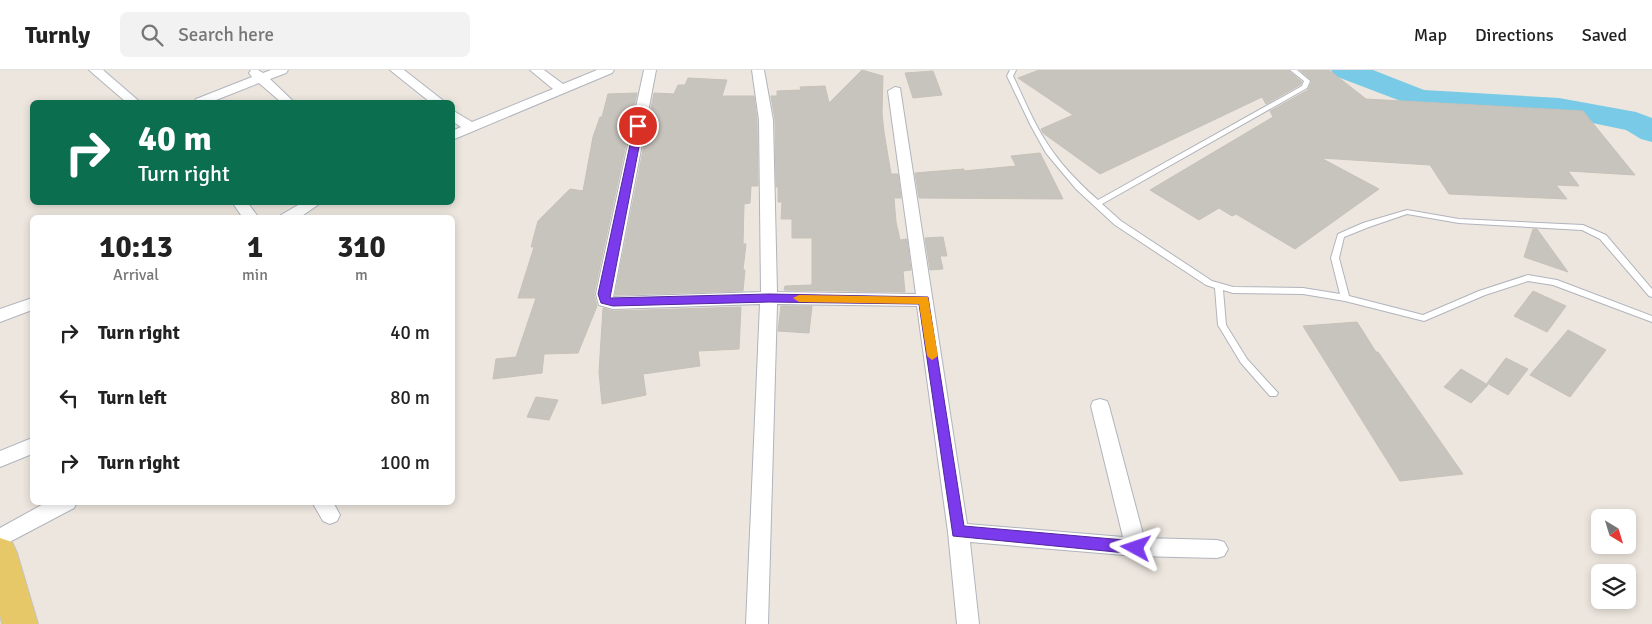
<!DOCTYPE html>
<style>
:root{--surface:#fff;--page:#f2f2f2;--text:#222;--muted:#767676;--line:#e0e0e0}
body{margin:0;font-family:Signika,sans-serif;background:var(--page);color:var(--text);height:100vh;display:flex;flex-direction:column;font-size:19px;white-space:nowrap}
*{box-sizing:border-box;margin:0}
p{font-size:16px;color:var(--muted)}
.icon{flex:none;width:28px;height:28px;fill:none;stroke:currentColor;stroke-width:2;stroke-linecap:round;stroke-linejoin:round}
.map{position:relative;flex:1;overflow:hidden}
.details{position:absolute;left:30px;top:145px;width:425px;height:290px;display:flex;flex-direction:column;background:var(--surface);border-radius:8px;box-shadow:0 2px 8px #0003}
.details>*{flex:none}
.guide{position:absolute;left:30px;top:30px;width:425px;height:105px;border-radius:8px;box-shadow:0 2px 8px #0003;background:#0b6e4f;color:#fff;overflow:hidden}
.needle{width:32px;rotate:142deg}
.tools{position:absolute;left:1591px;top:439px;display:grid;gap:10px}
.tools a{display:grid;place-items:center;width:45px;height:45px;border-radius:8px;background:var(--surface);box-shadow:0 2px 8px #0003;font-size:25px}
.pin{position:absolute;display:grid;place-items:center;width:42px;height:42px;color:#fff;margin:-21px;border:2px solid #fff;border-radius:50%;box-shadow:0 1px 5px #0007}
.me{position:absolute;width:55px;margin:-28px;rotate:275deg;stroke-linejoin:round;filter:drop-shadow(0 0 4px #0008)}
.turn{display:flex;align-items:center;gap:18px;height:105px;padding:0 25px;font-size:22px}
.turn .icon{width:65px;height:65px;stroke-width:2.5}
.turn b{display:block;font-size:35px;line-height:42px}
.eta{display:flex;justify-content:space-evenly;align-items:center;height:85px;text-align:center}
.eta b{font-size:30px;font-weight:800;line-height:35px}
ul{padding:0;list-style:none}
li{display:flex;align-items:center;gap:15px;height:65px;padding:0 25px}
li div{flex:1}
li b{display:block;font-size:19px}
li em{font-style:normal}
header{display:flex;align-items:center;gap:30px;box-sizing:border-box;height:70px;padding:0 25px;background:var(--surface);border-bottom:1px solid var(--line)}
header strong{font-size:24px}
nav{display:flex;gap:28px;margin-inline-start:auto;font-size:18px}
.search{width:350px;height:45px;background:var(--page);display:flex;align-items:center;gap:12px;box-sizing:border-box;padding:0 18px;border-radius:8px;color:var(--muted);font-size:19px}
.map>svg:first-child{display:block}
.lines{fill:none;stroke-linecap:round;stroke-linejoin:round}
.river{fill:#79cae6;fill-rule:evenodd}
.building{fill:#c7c3bd;stroke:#c7c2b8}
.service-casing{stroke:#b1b4bd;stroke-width:2}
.minor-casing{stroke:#b1b4bd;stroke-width:2}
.primary-casing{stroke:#c4c4c4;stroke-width:2}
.service{fill:#fff;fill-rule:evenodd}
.minor{fill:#fff;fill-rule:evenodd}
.primary{fill:#e7c868;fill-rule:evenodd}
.route{fill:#7c3aed;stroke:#51269a}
.slow{fill:#f59e0b}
</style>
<header>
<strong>Turnly</strong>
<div class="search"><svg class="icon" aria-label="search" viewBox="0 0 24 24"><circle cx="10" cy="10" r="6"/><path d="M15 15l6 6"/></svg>Search here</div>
<nav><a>Map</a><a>Directions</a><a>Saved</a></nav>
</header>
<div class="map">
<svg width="1652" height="554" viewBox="0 0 1652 554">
<rect width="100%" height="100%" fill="#ece6de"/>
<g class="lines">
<path class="river" d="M1331 0H1373L1424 20 1559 28 1636 42 1652 48V72L1641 69 1626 60 1559 46 1419 38 1335 6Z"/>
</g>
<path class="building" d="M862 0 883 6 882 43 884 62 891 104H898L901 128H894L896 152 900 170 907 169 911 200 903 201 905 222 784 220 785 216 812 215V168H792V149H781L782 132H778V117H776L775 50 771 26H777V21L801 20 800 17 825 16 829 33Z
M1039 0H1288L1302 12 1300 15 1266 34 1262 27 1100 104 1043 63 1041 59 1073 45 1018 8Z
M1300 0H1329L1366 29 1583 41 1635 105 1568 101 1579 116 1556 115 1567 129 1449 124 1430 95 1321 88 1379 119 1295 179 1236 144 1232 146 1219 138 1199 150 1150 120 1273 47 1270 41 1308 20 1312 11Z
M933 1 942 25 913 28 905 3Z
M688 8 727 10 722 26H754L757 50 758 116H751L750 133 744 134 743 174H746L743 200H745L743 221 615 225 654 23 674 24 678 15H685Z
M637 23 594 224 597 236 578 283 544 284 542 303 493 309 496 289 516 287 536 228H518L534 177H531L538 151 570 119 583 121 593 67 600 47H602L608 24Z
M1040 83 1063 129 919 128 915 103 964 99V101L1016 96 1011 86Z
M1533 159H1537L1568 202 1524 187Z
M943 167 947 186H940L943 199 930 200 925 168Z
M1533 221 1566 236 1547 262 1514 246Z
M781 236H812L809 263 778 261Z
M741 237 739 279 698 281 700 296 643 304 646 325 602 334 599 302 603 238 613 241Z
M1357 252 1376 282H1378L1463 404 1400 411 1303 256Z
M1568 260 1606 280 1570 327 1530 305Z
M1506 288 1528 299 1508 325 1487 313Z
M1461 299 1488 315 1471 333 1444 317Z
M536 327 558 330 549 350 527 347Z"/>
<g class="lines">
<defs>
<path id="service" d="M1010 0H1016L1013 6C1025 31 1036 59 1053 82 1066 100 1082 116 1098 130L1302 16 1304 11 1290 0H1297L1309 10 1310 11 1307 18 1102 134 1121 151 1212 211 1233 217 1303 218 1340 224 1331 188 1338 164 1363 153 1407 140 1459 149 1583 155 1606 165 1652 219V227L1649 226 1600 169 1582 160 1459 153 1407 144 1369 157 1344 167 1339 188 1349 226 1423 245 1479 221 1528 205 1557 210 1652 246V252L1553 215 1528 211 1485 225 1424 251 1345 231 1303 224 1233 223 1223 220 1226 255 1247 289 1278 323 1276 326H1270L1241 293 1218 255 1215 218 1206 215 1115 155 1076 119 1046 83 1031 56 1007 6Z"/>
<path id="minor" d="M89 0H103L140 32H126Z
M251 0H258L263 3 271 0H288L286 3 270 9 294 32H281L259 13 211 32H194L196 29 252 7 249 3Z
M390 0H404L445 32H430Z
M530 0H544L563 14 597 0H614L612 3 452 70V61L461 57 452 51V40L472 52 553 19Z
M644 0H656L613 227 761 222 759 50 752 0H764L773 50 777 222 916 224 888 21 895 17 900 18 967 454 1123 467 1091 336 1093 331 1100 329 1107 331 1109 336 1144 468 1217 470 1224 472 1228 479 1224 486 1217 488 1136 486 970 472 979 554H957L948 462 917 236 777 234 768 554H746L760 234 613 239 599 235 596 224Z
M232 132H247L259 148H243Z
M303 132H322L299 148H279L281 145Z
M32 228V240L0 252V239Z
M32 368V384L0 397V381Z
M47 432H77L74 438 0 477V458Z
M312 432H333L340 445 337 451 330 454 323 451Z"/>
<path id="primary" d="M0 468 12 472 17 483 38 554H2L0 545Z"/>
</defs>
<use href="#service" class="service-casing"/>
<use href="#minor" class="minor-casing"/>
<use href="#primary" class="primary-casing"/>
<use href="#service" class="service"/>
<use href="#minor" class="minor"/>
<use href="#primary" class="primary"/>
</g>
<path class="route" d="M638 53 643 56 610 228 769 224 928 227 964 456 1136 471 1141 473 1143 478 1141 482 1136 484 953 466 919 234 769 232 613 236 601 233 598 224 634 56Z"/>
<path class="slow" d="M799 225 928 227 938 286 932 290 927 286 919 234 799 232 793 228Z"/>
</svg>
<div class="tools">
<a><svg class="needle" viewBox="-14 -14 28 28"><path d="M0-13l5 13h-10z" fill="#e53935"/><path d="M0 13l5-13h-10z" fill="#767676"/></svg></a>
<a><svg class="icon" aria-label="layers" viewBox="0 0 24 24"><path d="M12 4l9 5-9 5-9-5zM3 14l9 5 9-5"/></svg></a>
</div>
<div class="pin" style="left:638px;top:56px;background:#d93025"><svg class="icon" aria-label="arrive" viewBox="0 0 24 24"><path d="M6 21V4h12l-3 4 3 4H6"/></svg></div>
<svg class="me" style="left:1136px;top:478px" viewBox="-20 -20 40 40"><path d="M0-17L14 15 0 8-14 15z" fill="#7c3aed" stroke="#fff" stroke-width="4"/></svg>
<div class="guide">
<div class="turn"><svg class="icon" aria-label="right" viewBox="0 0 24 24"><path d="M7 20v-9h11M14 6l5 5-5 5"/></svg><div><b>40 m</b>Turn right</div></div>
</div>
<section class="details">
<div class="eta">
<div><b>10:13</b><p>Arrival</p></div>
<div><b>1</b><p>min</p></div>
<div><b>310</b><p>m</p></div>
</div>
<ul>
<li><svg class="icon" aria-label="right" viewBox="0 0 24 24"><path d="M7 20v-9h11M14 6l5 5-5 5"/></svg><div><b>Turn right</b></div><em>40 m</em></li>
<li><svg class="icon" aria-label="left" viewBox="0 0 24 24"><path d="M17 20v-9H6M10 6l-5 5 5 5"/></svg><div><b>Turn left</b></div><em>80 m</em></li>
<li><svg class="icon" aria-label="right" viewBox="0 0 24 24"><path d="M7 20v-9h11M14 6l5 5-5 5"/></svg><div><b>Turn right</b></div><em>100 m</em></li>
</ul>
</section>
</div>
